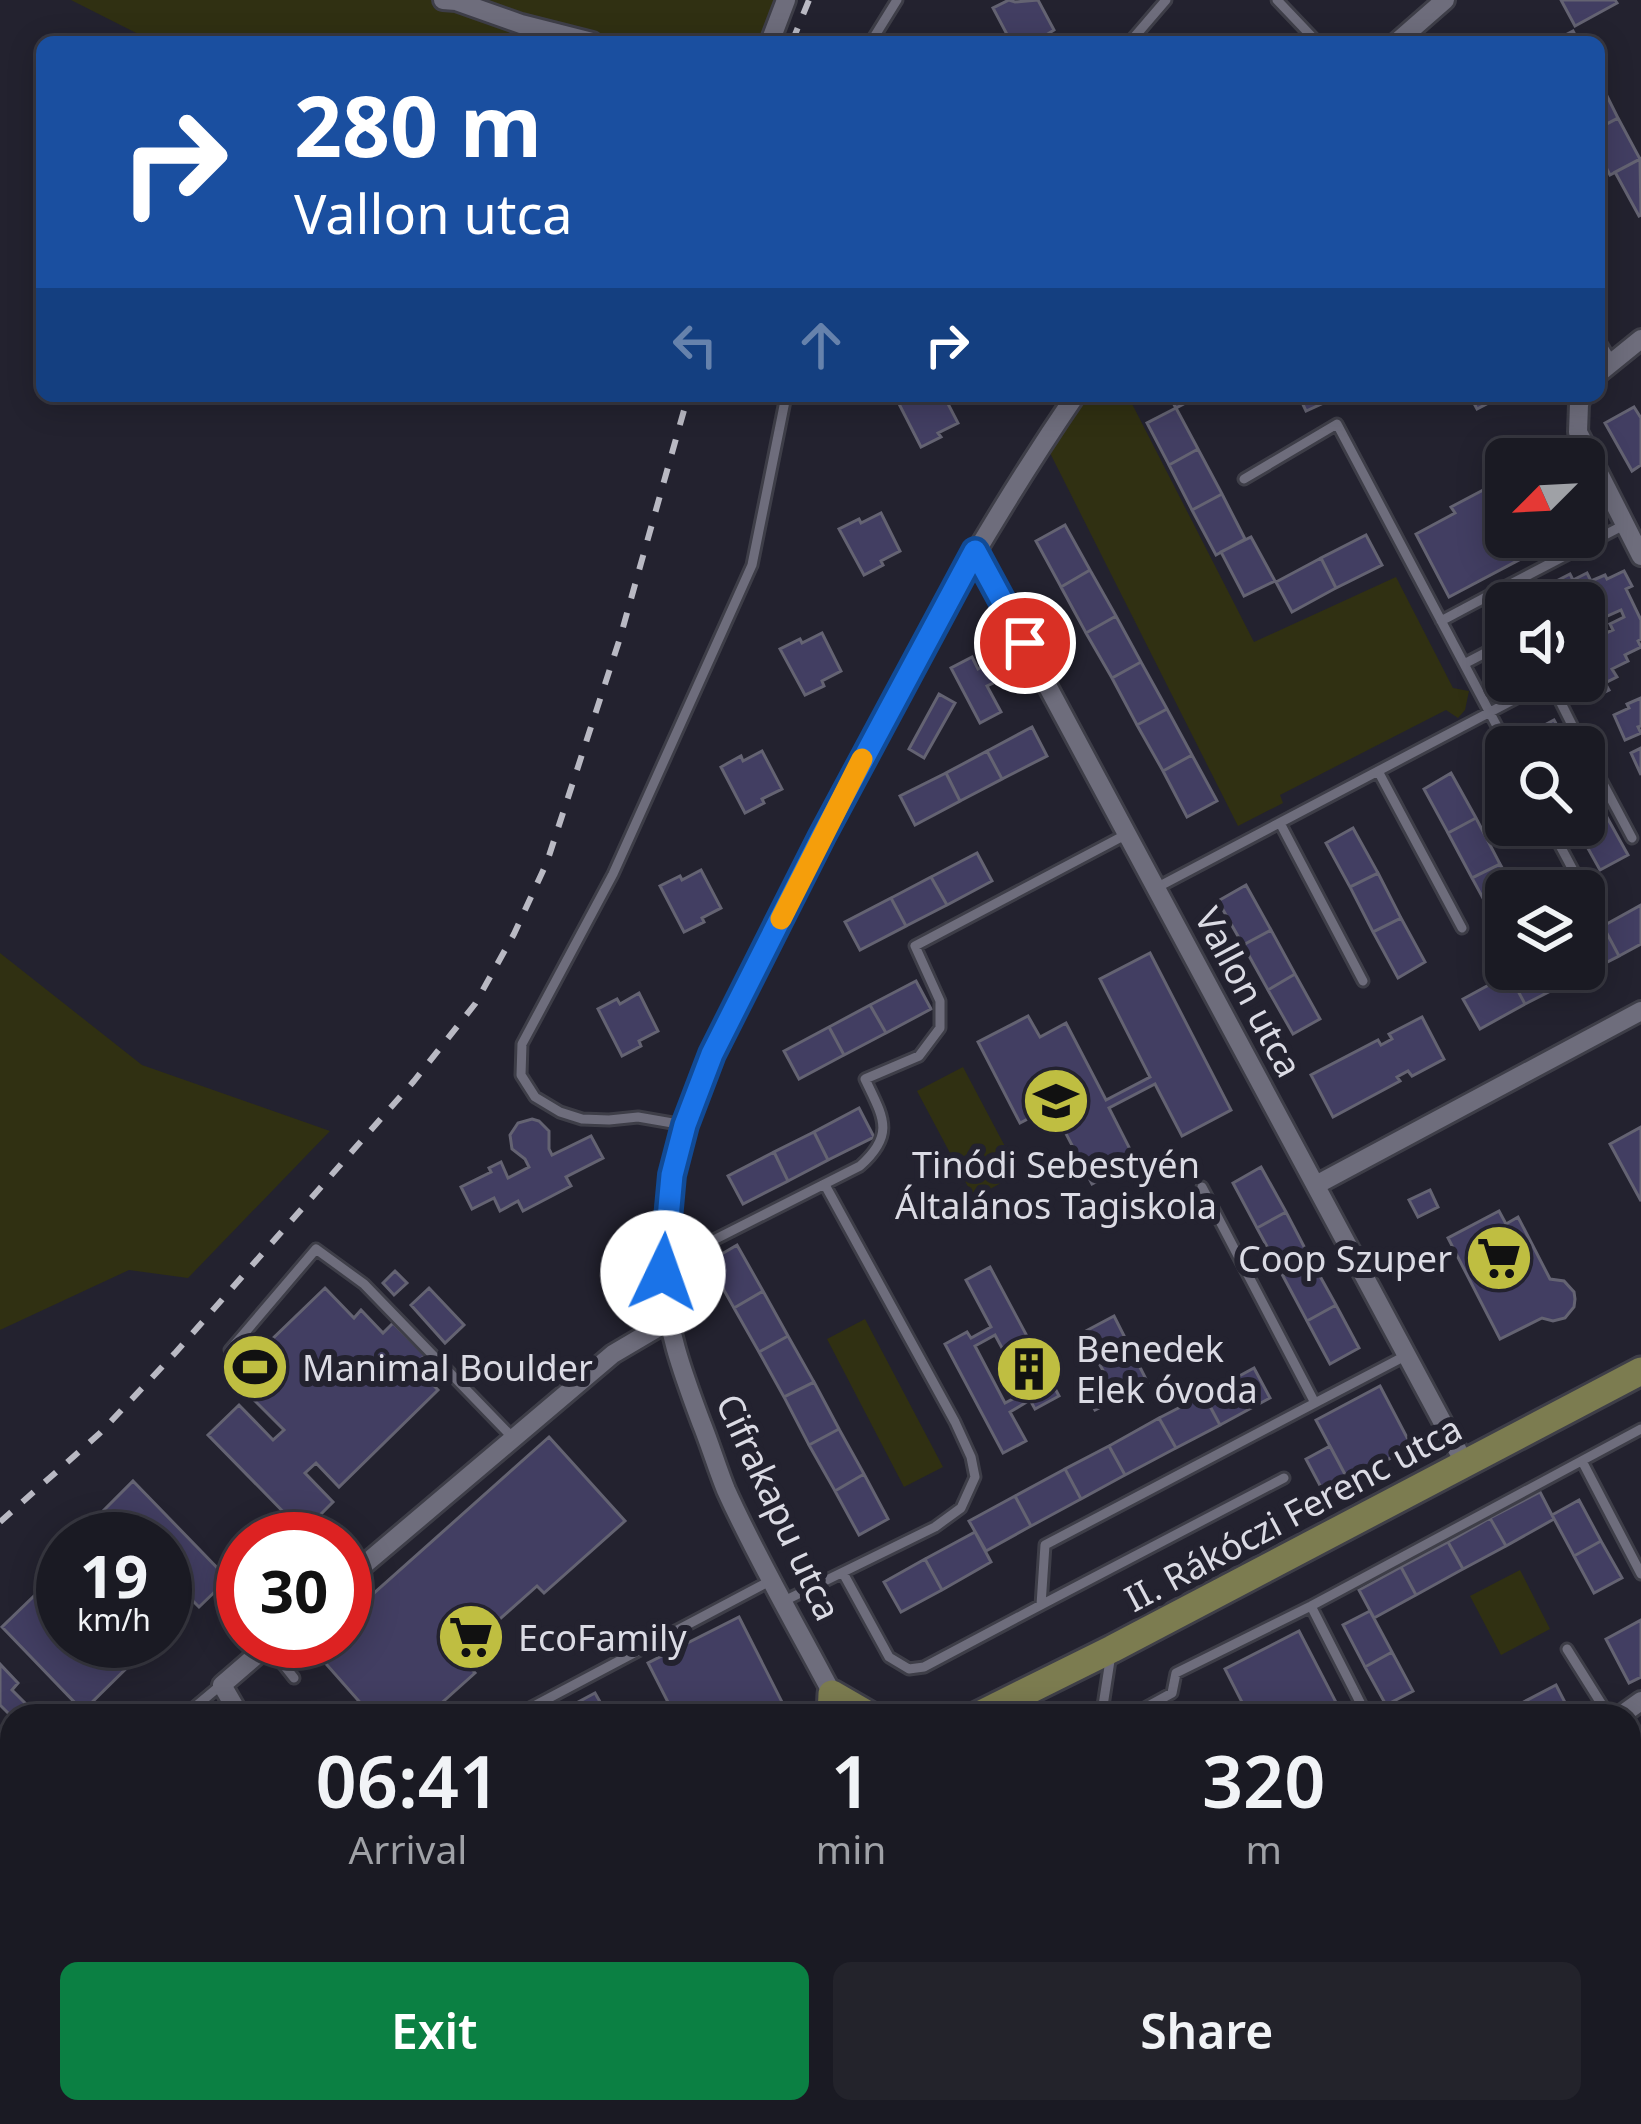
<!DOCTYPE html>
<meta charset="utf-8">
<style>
:root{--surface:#1a1a23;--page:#23232b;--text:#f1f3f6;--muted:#9fa1a6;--line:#383841;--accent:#0b8043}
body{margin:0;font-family:"Noto Sans",sans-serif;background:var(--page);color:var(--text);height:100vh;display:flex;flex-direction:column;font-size:45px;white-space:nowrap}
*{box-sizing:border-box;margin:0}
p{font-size:39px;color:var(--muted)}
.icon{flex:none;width:66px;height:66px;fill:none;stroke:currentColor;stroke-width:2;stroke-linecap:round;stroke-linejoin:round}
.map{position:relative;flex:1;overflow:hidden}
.panel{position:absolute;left:0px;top:1704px;width:1641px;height:420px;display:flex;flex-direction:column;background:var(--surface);border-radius:36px 36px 0 0;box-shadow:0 6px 30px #0003,0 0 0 3px var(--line)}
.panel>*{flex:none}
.top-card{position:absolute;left:36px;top:36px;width:1569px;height:366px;border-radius:18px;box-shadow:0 6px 30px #0003,0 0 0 3px var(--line);background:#1a4fa0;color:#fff;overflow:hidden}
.needle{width:78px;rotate:246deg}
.tools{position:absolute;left:1485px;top:438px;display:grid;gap:24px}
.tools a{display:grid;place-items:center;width:120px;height:120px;border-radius:18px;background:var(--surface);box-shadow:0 6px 30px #0003,0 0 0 3px var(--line);font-size:60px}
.speed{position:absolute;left:36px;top:1512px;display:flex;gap:24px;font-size:60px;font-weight:700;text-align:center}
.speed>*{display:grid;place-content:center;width:156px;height:156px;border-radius:50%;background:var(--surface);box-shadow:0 6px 30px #0003,0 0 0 3px var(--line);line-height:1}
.speed small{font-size:30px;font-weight:400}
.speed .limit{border:18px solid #d22;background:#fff;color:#111}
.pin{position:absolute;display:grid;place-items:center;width:102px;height:102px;color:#fff;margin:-51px;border:6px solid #fff;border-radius:50%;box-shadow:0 3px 12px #0007}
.me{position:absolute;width:132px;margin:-66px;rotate:3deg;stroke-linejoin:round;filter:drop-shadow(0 0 9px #0008)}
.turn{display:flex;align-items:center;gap:42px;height:252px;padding:0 60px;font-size:54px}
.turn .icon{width:156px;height:156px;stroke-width:2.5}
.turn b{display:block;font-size:84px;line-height:102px}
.lanes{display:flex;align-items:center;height:114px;padding:0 60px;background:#0003;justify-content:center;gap:60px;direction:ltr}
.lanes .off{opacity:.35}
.eta{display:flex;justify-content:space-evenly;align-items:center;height:204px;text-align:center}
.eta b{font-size:72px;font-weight:600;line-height:84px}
.cta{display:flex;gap:24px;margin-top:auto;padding:24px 60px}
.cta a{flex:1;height:138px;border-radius:18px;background:var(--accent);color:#fff;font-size:48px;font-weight:600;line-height:138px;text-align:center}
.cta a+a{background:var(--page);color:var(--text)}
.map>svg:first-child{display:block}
.green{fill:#303012}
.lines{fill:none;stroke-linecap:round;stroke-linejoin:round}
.stream{stroke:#0c0522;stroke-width:6}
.building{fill:#423e62;stroke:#646372;stroke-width:3;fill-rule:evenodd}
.service-casing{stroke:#3e3e48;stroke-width:15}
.minor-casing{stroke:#3e3e48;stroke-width:24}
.primary-casing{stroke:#3e3e48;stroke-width:33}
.service{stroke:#6e6d7c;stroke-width:9}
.minor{stroke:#6e6d7c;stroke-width:18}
.primary{stroke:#7c7c50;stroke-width:27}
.rail{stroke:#b9b9c3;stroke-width:6;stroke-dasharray:15 15;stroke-linecap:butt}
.route-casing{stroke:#114b97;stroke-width:30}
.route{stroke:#1a73e8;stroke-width:21}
.slow{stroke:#f59e0b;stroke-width:21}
.labels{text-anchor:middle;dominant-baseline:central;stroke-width:12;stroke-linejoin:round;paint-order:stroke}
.street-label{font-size:36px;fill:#dbdbe4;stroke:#23222f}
.poi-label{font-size:36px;fill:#dbdbe4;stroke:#23222f;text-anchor:start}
</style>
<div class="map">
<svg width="1641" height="2124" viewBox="0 0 1641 2124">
<rect width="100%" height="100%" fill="#23222f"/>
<path class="green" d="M71 0H797L773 42H154Z
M1088 396H1128L1254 642 1396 577 1453 688 1469 691 1465 710 1458 718 1446 710 1280 795 1283 803 1238 826 1048 449Z
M0 953 142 1065 330 1131 188 1278 129 1270 0 1330Z
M963 1067 1019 1173 974 1198 917 1091Z
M865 1319 943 1467 904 1487 827 1339Z
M1520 1570 1550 1629 1501 1655 1470 1596Z
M1641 1798V2080L1629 2085V1805Z
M1199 2112H1568L1541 2124H1184Z"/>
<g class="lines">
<path class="stream" d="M1629 1764 1641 1755
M1154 2124 1170 2112"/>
</g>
<path class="building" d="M1009 0 1015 2 1038 0 1054 30 1035 42H1011L993 8Z
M1561 0H1615L1617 3 1575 26Z
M1573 31 1579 42H1552Z
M1599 80 1618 118 1599 128Z
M1618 118 1640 159 1610 175 1599 154V128Z
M1640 159 1641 215 1639 216 1615 172Z
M906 396H944L958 423 938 433 941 437 921 447 897 400Z
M1169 396H1199L1176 408Z
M1299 396H1326L1328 401 1306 411Z
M1470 396H1502L1477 409Z
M1634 407 1641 418V465L1632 471 1605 423Z
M1176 408 1198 449 1169 465 1147 423Z
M1198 449 1222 494 1192 510 1169 465Z
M1506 478V537H1552L1555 541 1449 597 1416 534 1455 513 1451 507Z
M1222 494 1245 539 1216 555 1192 510Z
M881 513 900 551 881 561 883 565 864 575 839 529 859 519 861 523Z
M1065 525 1090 570 1061 587 1036 541Z
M1366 535 1382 565 1336 588 1321 558Z
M1251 537 1275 581 1244 596 1221 552Z
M1321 558 1336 588 1292 612 1276 582Z
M1090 570 1116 616 1086 633 1061 587Z
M1624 571 1632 586 1626 589 1641 620V639L1638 641 1641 647 1625 655 1628 661 1612 669 1617 677 1605 683 1609 690 1592 698 1583 681 1587 677 1584 660 1590 657 1586 650 1602 642 1599 636 1613 630 1610 624 1624 617 1621 610 1605 617 1602 612 1590 618 1587 612 1584 614V603H1553L1545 587 1570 574 1573 580 1587 573 1591 581 1605 575 1607 579Z
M1116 616 1141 662 1112 678 1086 633Z
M822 633 841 671 822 681 824 686 805 695 780 649 800 639 802 643Z
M972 657 978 669 991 662 1000 680 987 686 1001 712 980 723 951 668Z
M1141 662 1167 709 1137 725 1112 678Z
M939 694 955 703 924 758 909 749Z
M1641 698V726L1638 727 1641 733 1625 740 1614 715 1629 708 1627 704Z
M1167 709 1192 755 1163 771 1137 725Z
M1554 720 1569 747H1532L1526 735Z
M1032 727 1047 756 1002 779 987 751Z
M1641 748V775L1631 753Z
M762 751 782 789 762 799 764 803 745 813 721 767 741 756 743 761Z
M987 751 1002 779 960 801 946 773Z
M1192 755 1217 801 1187 817 1163 771Z
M946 773 960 801 915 825 900 796Z
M1451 773 1476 818 1448 833 1424 789Z
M1584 775 1603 810 1584 820Z
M1603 810 1628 855 1600 870 1575 825H1584V820Z
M1476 818 1500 864 1472 878 1448 833Z
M1353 828 1378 873 1350 887 1326 843Z
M977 853 992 881 947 905 931 877Z
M1500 864 1515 891H1506V919L1497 924 1472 878Z
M701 870 721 908 702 918 704 922 684 932 660 886 680 876 682 880Z
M1378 873 1401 918 1373 932 1350 887Z
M931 877 947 905 906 926 891 898Z
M1246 885 1271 930 1243 945 1218 901Z
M891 898 906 926 860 950 845 922Z
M1641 905V944L1619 956 1603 926Z
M1401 918 1425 962 1398 978 1373 932Z
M1603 926 1619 956 1574 979 1569 969H1584V935Z
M1271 930 1295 974 1268 990 1243 945Z
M1150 953 1231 1110 1182 1136 1155 1084 1109 1108 1136 1161 1092 1184 1062 1126 1082 1116 1072 1096 1020 1123 978 1042 1028 1016 1040 1037 1066 1023 1106 1100 1150 1077 1100 979Z
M1519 969H1569L1574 979 1525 1004 1509 974Z
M1295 974 1320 1019 1293 1034 1268 990Z
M1509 974 1525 1004 1480 1029 1463 999Z
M916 981 931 1009 886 1033 870 1005Z
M639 993 658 1031 639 1041 641 1046 622 1056 598 1009 617 999 620 1004Z
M870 1005 886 1033 844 1055 829 1027Z
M1422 1017 1444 1059 1412 1076 1408 1071 1397 1077 1400 1081 1333 1117 1311 1075 1378 1040 1381 1045 1392 1039 1389 1034Z
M829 1027 844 1055 799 1079 784 1051Z
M859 1108 874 1137 828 1160 814 1132Z
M532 1119 539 1121 549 1131V1149L552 1155 591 1136 603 1158 566 1177 571 1186 523 1211 518 1201 500 1211 494 1198 472 1209 461 1187 491 1172 489 1168 501 1162 508 1178 529 1167 525 1159 512 1149 510 1135 518 1123Z
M1641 1127V1201L1610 1144Z
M814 1132 828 1160 788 1181 774 1152Z
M774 1152 788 1181 743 1204 728 1176Z
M1261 1167 1286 1212 1257 1228 1233 1183Z
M1430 1190 1438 1207 1418 1217 1409 1200Z
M1499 1211 1506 1224 1518 1217 1550 1279 1564 1281 1574 1292 1575 1299 1574 1307 1565 1318 1553 1321 1542 1318 1500 1339 1448 1238Z
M1286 1212 1311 1260 1283 1276 1257 1228Z
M737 1245 763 1291 734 1308 708 1262Z
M1311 1260 1336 1305 1307 1321 1283 1276Z
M990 1267 1059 1396 1035 1409 1030 1400 1010 1412 1026 1441 1003 1453 945 1344 967 1332 971 1338 991 1327 966 1280ZM995 1335 1026 1392 1005 1403 975 1346Z
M395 1271 407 1283 394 1295 383 1283Z
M325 1288 354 1318 361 1310 383 1333 393 1323 425 1355 415 1366 438 1390 339 1487 316 1463 305 1473 333 1502 303 1532 208 1435 239 1405 273 1440 284 1430 232 1378Z
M429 1288 464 1325 445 1343 411 1305Z
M763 1291 788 1336 759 1352 734 1308Z
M1336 1305 1359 1348 1330 1364 1307 1321Z
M1114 1316 1148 1383 1095 1410 1082 1386 1105 1374 1082 1333Z
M788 1336 814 1382 784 1397 759 1352Z
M1254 1368 1270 1398 1220 1425 1204 1395Z
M814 1382 839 1429 809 1445 784 1397Z
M1380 1386 1412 1447 1348 1480 1316 1420Z
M1204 1395 1220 1425 1176 1448 1159 1418Z
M1159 1418 1176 1448 1125 1475 1109 1446Z
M839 1429 864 1474 835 1491 809 1445Z
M549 1437 625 1521 544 1593 537 1586 459 1655 475 1673 427 1716H372L312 1648 320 1641H345V1619Z
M1109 1446 1125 1475 1081 1499 1065 1469Z
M1330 1446 1348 1480 1324 1493 1306 1459Z
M1065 1469 1081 1499 1031 1526 1015 1496Z
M864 1474 888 1519 859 1535 835 1491Z
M133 1481 228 1579 199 1607 170 1578 165 1582V1539H132L104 1510Z
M1540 1492 1554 1519 1506 1546 1490 1518Z
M1015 1496 1031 1526 986 1551 969 1521Z
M1579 1500 1601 1541 1574 1556 1552 1515Z
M1490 1518 1506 1546 1463 1569 1448 1542Z
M975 1532 991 1562 942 1590 925 1559Z
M1601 1541 1622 1578 1594 1593 1574 1556Z
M1448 1542 1463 1569 1416 1595 1401 1567Z
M925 1559 942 1590 901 1612 884 1582Z
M1401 1567 1416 1595 1374 1618 1359 1590Z
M63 1568V1641H154L83 1711 2 1627Z
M165 1598 181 1615 165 1630Z
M1370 1611 1392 1652 1365 1667 1343 1625Z
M739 1617 784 1706 764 1716H675L648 1663Z
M1641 1620V1677L1629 1683 1606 1639Z
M1299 1631 1339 1708 1324 1716H1249L1225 1669Z
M1392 1652 1413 1691 1386 1705 1365 1667Z
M0 1664 18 1683 12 1690 32 1710 26 1716 17 1710 11 1716 0 1705Z
M1556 1685 1572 1716H1522L1516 1706Z
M595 1693 608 1716H557L556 1714Z
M12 1826V1857L7 1855 0 1845 8 1832 6 1828Z
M0 1958 12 1980V2014L0 2020Z
M335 2112H357L363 2124H336L331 2114Z
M371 2112H402L378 2124Z
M611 2112H636L642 2124H590Z
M636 2112H673L652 2124H642Z
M902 2112H997L979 2121 980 2124H890L898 2120 895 2115Z"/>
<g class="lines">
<defs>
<path id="service" d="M1277 0 1317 42
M871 42 897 0
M1130 42 1166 0
M1599 340 1612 362
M1244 479 1337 424 1508 747
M1510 603 1503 588 1624 525
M1441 621 1503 588
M1464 664 1506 642
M1550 681 1583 747
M1584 748 1632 838
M1378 771 1462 928
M1280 823 1363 981
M1549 825 1573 870
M1156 888 1549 681
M684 1125 638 1117 609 1120 582 1119 560 1112 535 1097 521 1075 522 1044 613 874 752 565 786 396
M1202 1187 1315 1403 1407 1355
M664 1248 694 1250 860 1166C896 1134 883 1117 865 1079L919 1056 940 1028V1001L915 946 1127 834
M230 1350 316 1249 364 1284 514 1439
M1582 1461 1641 1574
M843 1573 889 1657 909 1669 924 1667 1041 1605 1045 1545 1315 1403
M784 1601 935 1527 961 1508 975 1477 971 1457 955 1422 825 1185
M1041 1605 1284 1478
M1311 1606 1367 1716
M268 1645 294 1678
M1567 1649 1609 1716
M184 1716 221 1685
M515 1716 770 1581
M1104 1716 1102 1712 1111 1654
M1130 1716 1172 1693 1176 1673 1311 1606 1641 1429
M0 1771 12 1786
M0 1800 12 1795
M0 1872 12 1877
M0 2058 12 2051"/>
<path id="minor" d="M443 0 456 1 521 24 592 42
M770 42 786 0
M1397 42 1445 0
M1599 373 1641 339
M1582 396 1579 404 1578 432 1641 556
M975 551 1465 1464
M1316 1185 1641 1011
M345 1581 613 1354 669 1321
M835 1699C799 1630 758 1561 726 1490 717 1468 710 1444 701 1422 683 1374 665 1325 663 1273 657 1129 740 1000 802 876 885 711 971 548 1075 396
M240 1716 222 1685 273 1641
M1620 1716 1641 1701
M1629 2096 1641 2091
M290 2112 297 2124
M456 2112 463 2124
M1048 2112 1054 2124
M524 2124 547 2112
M858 2124 863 2120 859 2112
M1563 2124 1592 2112"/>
<path id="primary" d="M831 1716 832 1694 870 1716
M977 1716 1112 1649 1641 1371
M217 2124 239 2112"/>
</defs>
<use href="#service" class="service-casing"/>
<use href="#minor" class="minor-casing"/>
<use href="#primary" class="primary-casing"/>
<use href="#service" class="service"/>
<use href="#minor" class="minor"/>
<use href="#primary" class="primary"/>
<path class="rail" d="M792 42 809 0
M0 1522 100 1433 176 1352 414 1081 475 1004 514 934 547 862 620 638 688 396"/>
</g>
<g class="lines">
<defs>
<path id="route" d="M663 1273 672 1175 685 1125 712 1054 822 836 975 551 1025 643"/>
</defs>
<use href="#route" class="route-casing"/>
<use href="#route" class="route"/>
<path class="slow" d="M781 919 862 759"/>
</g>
<defs>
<symbol id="school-disc" viewBox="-11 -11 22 22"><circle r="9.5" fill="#bfbe41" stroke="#23222f"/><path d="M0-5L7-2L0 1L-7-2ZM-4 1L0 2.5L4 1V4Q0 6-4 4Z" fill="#111"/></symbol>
<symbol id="supermarket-disc" viewBox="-11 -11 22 22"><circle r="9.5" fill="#bfbe41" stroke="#23222f"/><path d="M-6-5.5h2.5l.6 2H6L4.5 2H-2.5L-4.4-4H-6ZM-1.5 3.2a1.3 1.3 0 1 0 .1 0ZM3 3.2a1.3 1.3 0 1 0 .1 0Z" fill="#111"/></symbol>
<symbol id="stadium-disc" viewBox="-11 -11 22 22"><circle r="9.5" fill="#bfbe41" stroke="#23222f"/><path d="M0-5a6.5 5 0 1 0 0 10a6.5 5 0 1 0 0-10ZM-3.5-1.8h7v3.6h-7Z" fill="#111"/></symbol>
<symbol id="building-disc" viewBox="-11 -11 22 22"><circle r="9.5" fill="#bfbe41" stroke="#23222f"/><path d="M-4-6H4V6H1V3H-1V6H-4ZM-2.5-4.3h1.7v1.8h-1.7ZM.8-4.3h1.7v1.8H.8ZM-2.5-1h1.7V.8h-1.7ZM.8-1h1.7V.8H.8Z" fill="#111"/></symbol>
</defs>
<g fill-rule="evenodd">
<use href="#school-disc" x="1018" y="1063" width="76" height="76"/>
<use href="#supermarket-disc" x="1461" y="1220" width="76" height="76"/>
<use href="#stadium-disc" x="217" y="1329" width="76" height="76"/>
<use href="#building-disc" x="991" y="1331" width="76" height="76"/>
<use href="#supermarket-disc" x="433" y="1599" width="76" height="76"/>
</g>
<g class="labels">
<g class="street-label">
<text transform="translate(1249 992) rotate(62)">Vallon utca</text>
<text transform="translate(779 1507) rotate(65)">Cifrakapu utca</text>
<text transform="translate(1293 1513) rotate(-28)">II. Rákóczi Ferenc utca</text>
</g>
<g class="poi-label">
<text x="1056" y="1164" text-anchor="middle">Tinódi Sebestyén<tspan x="1056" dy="41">Általános Tagiskola</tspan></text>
<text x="1452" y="1258" text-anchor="end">Coop Szuper</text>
<text x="1076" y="1348">Benedek<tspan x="1076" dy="41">Elek óvoda</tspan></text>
<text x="302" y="1367">Manimal Boulder</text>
<text x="518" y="1637">EcoFamily</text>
</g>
</g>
</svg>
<div class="tools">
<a><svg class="needle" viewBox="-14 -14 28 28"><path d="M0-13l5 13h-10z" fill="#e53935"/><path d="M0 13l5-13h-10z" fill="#9fa1a6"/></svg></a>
<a><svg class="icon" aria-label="sound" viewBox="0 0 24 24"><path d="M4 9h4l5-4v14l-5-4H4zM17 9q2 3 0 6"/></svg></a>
<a><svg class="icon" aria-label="search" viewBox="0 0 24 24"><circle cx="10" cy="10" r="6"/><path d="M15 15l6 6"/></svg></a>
<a><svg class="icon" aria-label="layers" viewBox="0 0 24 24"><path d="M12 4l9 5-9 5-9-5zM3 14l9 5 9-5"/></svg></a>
</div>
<div class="speed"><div>19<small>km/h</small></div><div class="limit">30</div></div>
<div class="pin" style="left:1025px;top:643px;background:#d93025"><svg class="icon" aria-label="arrive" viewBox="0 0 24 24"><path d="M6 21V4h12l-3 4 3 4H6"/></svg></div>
<svg class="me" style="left:663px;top:1273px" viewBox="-20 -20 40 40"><circle r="19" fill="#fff"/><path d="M0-13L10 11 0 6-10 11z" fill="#1a73e8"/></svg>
<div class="top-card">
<div class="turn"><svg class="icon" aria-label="right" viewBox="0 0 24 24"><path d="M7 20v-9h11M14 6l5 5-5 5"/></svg><div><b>280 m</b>Vallon utca</div></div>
<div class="lanes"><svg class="icon off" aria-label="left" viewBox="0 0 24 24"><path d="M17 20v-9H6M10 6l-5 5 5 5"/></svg><svg class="icon off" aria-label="ahead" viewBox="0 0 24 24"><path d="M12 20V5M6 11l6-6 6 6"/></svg><svg class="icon" aria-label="right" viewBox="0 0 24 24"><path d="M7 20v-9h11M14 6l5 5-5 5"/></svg></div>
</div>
<section class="panel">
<div class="eta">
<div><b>06:41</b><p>Arrival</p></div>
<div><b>1</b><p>min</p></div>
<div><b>320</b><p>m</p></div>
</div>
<div class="cta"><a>Exit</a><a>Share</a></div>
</section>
</div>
